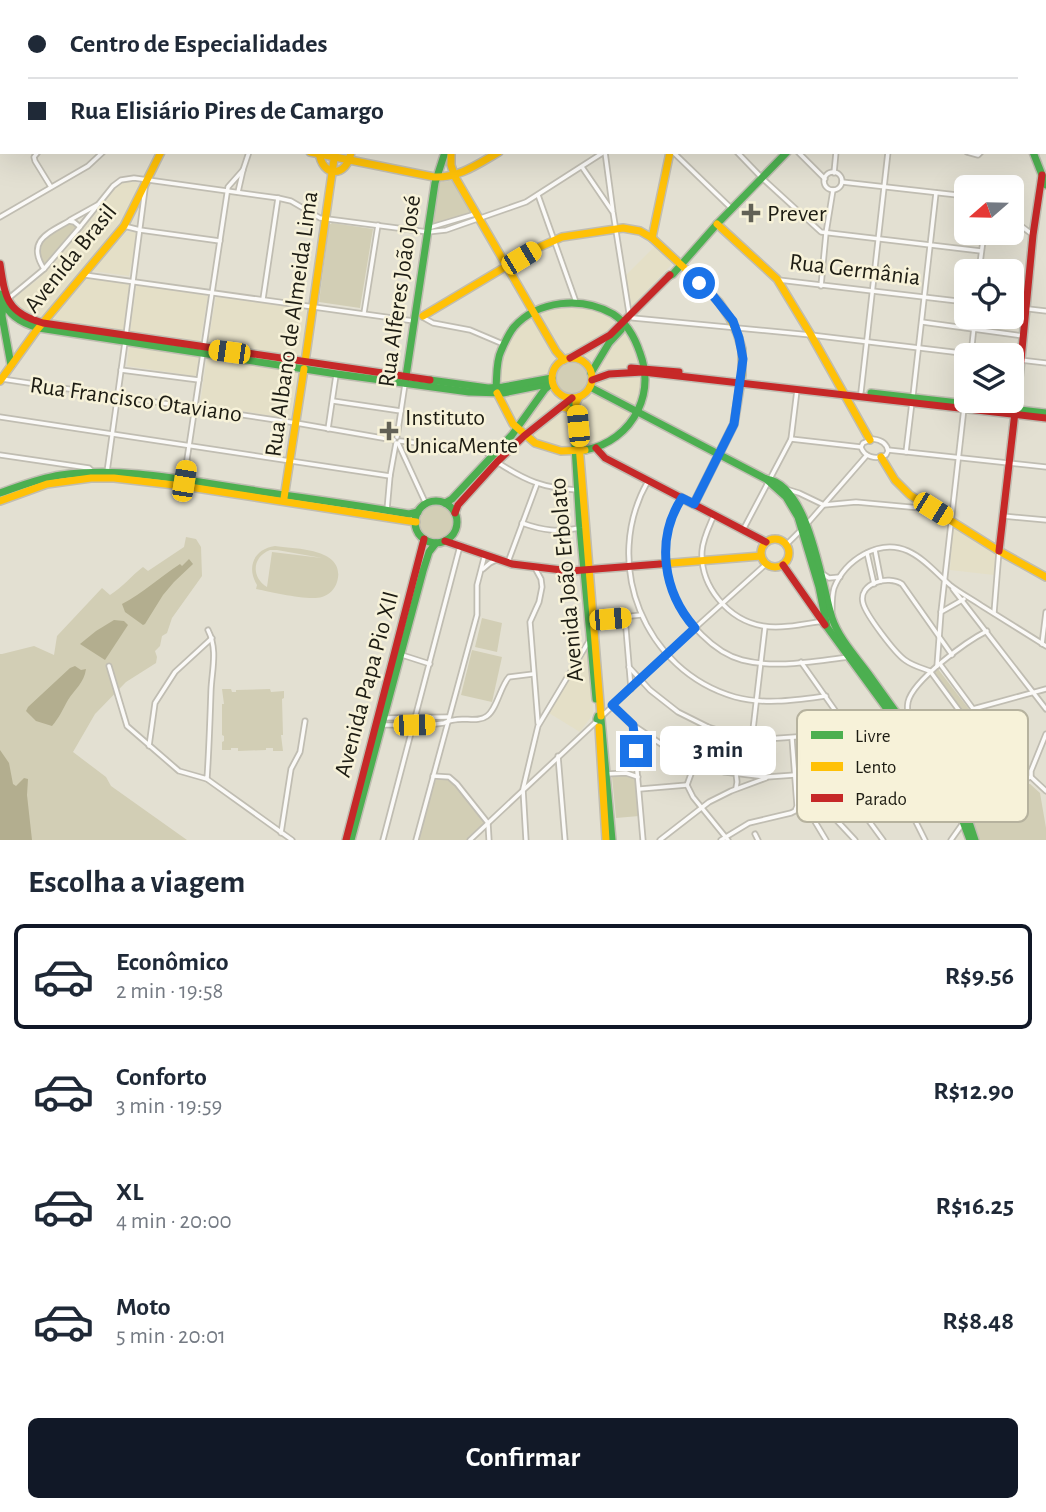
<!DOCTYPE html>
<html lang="pt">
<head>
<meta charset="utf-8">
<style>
  :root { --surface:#fff; --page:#f2f2f3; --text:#1f2937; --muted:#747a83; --line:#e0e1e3; --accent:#111827 }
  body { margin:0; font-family:"Alegreya Sans",sans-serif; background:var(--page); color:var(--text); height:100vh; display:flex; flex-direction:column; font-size:26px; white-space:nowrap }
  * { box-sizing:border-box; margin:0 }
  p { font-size:23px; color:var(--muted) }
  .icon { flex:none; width:38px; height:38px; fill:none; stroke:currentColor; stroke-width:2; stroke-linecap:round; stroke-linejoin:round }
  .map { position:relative; height:840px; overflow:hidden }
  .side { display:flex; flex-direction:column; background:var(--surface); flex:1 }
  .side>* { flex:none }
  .banner { position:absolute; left:0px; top:0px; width:1046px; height:154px; box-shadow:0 7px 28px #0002; display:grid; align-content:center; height:154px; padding:0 28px; background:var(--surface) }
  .needle { width:46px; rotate:250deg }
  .buttons { position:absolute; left:954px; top:175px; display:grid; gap:14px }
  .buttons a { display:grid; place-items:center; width:70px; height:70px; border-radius:10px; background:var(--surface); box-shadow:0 7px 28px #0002; font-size:35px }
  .end { position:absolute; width:32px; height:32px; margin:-16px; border:9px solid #1a73e8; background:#fff; box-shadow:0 0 0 4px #fff }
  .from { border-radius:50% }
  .bubble { position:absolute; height:49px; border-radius:10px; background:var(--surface); box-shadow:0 7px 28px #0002; font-size:23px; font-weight:700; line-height:49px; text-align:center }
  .car { position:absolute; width:21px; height:42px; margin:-21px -10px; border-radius:9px; box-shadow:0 0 5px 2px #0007; background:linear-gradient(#f5c518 24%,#345 0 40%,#f5c518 0 76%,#345 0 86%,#f5c518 0) }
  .banner b { display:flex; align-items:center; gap:24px; height:66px; font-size:26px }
  .banner b+b { border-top:2px solid var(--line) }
  .banner i { width:18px; height:18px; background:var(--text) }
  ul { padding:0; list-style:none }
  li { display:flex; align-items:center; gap:21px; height:105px; margin:0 14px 10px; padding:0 14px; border:4px solid transparent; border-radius:10px }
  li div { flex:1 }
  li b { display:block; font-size:26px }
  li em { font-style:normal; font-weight:700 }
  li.current { border-color:var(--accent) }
  li>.icon { width:63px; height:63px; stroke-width:1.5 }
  h2 { padding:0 28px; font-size:32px; line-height:84px }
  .action { display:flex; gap:14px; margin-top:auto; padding:14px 28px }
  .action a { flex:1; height:80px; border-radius:10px; background:var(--accent); color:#fff; font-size:28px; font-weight:700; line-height:80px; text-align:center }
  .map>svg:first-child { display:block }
  .built { fill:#e4dfc7 }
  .green { fill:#d2ceb5; fill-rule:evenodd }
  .water { fill:#b3ae8f }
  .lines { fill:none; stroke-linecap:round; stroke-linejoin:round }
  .street-casing { stroke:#c0bdb2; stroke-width:7 }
  .fast-casing { stroke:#c0bdb2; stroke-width:10 }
  .slow-casing { stroke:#c0bdb2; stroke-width:10 }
  .jam-casing { stroke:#c0bdb2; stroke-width:10 }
  .street { stroke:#fbfaf8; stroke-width:3.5 }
  .fast { stroke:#4caf50; stroke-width:7 }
  .slow { stroke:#ffc107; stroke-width:7 }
  .jam { stroke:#c62828; stroke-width:7 }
  .route { stroke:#1a73e8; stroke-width:9 }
  .poi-dot { fill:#626156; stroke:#f7f2d9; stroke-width:2.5 }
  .labels { text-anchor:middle; stroke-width:5; stroke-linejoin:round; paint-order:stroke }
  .poi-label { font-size:24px; fill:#1d1c13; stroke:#f7f2d9; text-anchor:start }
  .street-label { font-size:24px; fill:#1d1c13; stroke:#f7f2d9 }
  .key { fill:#f7f2d9; stroke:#b6b29e; stroke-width:2 }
  .key-label { font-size:19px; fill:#1d1c13 }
</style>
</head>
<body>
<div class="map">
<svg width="1046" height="840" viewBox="0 0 1046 840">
  <rect width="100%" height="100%" fill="#e3e0d2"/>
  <g class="built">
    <path d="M132 181 136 182 141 186 124 220 118 228 41 320 22 314 12 302 13 299 37 280 50 266 116 187 123 182Z"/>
    <path d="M127 232H135L137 235 129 276 93 271V269Z"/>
    <path d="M656 245 673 263 630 308 626 275Z"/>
    <path d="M86 278 129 284 130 285 123 332 55 320 56 314Z"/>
    <path d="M139 284 208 296 200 342 130 332 136 287Z"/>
    <path d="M216 297 307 309 301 358 208 343Z"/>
    <circle cx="570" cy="377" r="71"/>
    <path d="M129 345 199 356 197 375 194 376 127 366Z"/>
    <path d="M207 356 299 371 301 374 293 418 291 419 200 404Z"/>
    <path d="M953 526 996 550 994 575 950 570Z"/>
    <path d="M586 649H589L591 654 593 714 580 732 549 713Z"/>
  </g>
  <g class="green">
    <path d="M455 180 474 213 431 226 435 183Z"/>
    <path d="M72 223 77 225V227L44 265H43C33 239 50 231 72 223Z"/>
    <path d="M332 223 373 229 360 308 319 302 329 225Z"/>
    <circle cx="572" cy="379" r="16"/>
    <circle cx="436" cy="522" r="18"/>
    <path d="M186 537 196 539 201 547 202 576 172 618 167 633 162 636 160 646 155 651 157 657 156 663 126 682 95 714 73 752 106 777 111 786 187 840H0V654H2L34 646 54 655 57 636 102 588 110 595C123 587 131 576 143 567L148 571 184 547Z"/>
    <path d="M275 546C295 549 347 548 337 582 335 589 329 595 322 597 309 601 271 592 256 589L257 585C246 567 254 549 275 546ZM270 550H277L322 558 272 552 267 587C251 577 252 557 270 550Z"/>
    <path d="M482 618 502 623 497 652 475 647Z"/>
    <path d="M472 650 502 657 492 702 461 695Z"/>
    <path d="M938 669 1022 778 1012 779 932 673Z"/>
    <path d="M222 689H231L232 692H236V690L270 689 271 692 284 691V698L282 699 283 735H281L283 751H273V748H266V750L238 751V748H231V750H222V742L224 741V736L222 735V704H224Z"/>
    <path d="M624 775 636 779 639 816 616 818 612 777Z"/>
    <path d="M438 777 449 778 486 823 467 840H418L433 785Z"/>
    <path d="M957 777C982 785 1005 784 1030 784L1040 793 1046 828V840H977C975 826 968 812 962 800 958 792 953 787 951 778Z"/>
  </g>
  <g class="water">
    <path d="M189 559 193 564 174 582 163 595 145 624 143 625 125 612 122 604C143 593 160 577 180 564L182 566Z"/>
    <path d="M114 620 124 621 128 625 105 660 80 644 96 631Z"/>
    <path d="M75 666 81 670 86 669C84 683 75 689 68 700 63 709 59 718 52 726L36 721 26 711 28 707 70 668Z"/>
    <path d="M0 750 9 763 13 784 16 786 24 778 28 779 27 795 32 840H0Z"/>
  </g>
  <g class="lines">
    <defs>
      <g id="street">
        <path d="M2 0 3 2"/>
        <path d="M313 0 322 2"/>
        <path d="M431 0 438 2"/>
        <path d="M620 0 621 2"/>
        <path d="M819 0V2"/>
        <path d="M845 0V2"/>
        <path d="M966 0V2"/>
        <path d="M1016 0 1022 2"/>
        <path d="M30 2 33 0"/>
        <path d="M140 2V0"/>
        <path d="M307 2 308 0"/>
        <path d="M452 2 457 0"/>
        <path d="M516 2 519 0"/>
        <path d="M596 2 599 0"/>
        <path d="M1035 2 1037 0"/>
        <path d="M0 20 2 18"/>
        <path d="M1045 52H1046"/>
        <path d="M0 62 2 61"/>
        <path d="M1045 109 1046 110"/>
        <path d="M38 152 34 157 35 161 51 187"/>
        <path d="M605 152 613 212 629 313"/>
        <path d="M673 152 732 209"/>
        <path d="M737 152 762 178 821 232 981 251"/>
        <path d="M798 152 825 179"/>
        <path d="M967 152 978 155 981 152"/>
        <path d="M582 167 612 211"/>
        <circle cx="833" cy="181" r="9"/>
        <path d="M834 173 836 152"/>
        <path d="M842 182 966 196"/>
        <path d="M238 192 243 170 249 152"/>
        <path d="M538 195 576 302"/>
        <path d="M0 217 88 166 103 152"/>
        <path d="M1012 219 1033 235"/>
        <path d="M70 220 97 205"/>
        <path d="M124 226 140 230 220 241"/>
        <path d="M428 228 475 214"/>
        <path d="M44 269C26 241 48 233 69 221L74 222 80 227"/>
        <path d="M979 271 984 233"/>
        <path d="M85 275 414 321"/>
        <path d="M779 280 966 302"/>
        <path d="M821 286 826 233 833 190"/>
        <path d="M9 298 44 269 80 227 113 186 121 180 134 178 278 198 291 201 320 218 428 232 446 230 526 202 604 152"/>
        <path d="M263 299 278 198"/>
        <path d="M1012 307 1046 311"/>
        <path d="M364 313 378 225"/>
        <path d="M424 318 433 323 470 330 503 344"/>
        <path d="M633 318 811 335 978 355"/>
        <path d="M922 322 1023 336"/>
        <path d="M126 335 145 189"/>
        <path d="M204 346 228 187 243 170"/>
        <path d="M971 355 975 317"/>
        <path d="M1012 359 1046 363"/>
        <path d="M121 370 199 380"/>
        <path d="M2 379 296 423 394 440"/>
        <path d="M861 392 888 152"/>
        <path d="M913 396 936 193"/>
        <path d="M333 401 401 411"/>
        <path d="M965 403 966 395"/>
        <path d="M0 417 390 476"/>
        <path d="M328 429 336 375"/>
        <path d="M397 437 405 384"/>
        <path d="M791 439 861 447"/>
        <path d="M873 439C881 440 887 443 888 451L886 455C876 460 864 457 861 447L863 443Z"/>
        <path d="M400 441 483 450 492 457"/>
        <path d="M398 443 426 504"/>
        <path d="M888 450 1046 467"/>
        <path d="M906 452 912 402"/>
        <path d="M0 455 89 468 93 472"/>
        <path d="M497 462C526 481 543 488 578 490"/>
        <path d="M107 472 125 342"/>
        <path d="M648 481C601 563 644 671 735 697 765 705 796 700 826 696"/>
        <path d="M183 486 203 353"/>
        <path d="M786 489 799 493 824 505 856 502 931 509"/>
        <path d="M682 498C652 543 665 599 702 635 713 646 727 656 742 660 777 669 814 661 849 657"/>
        <path d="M387 510 390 476 396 443"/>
        <path d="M714 515C709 527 703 538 702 551 700 586 728 620 763 626 782 629 804 624 823 621"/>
        <path d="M1003 516 1046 520"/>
        <path d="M522 523C544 531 558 532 580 528"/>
        <path d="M807 524 867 455"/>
        <path d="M743 530 791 439 797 390"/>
        <path d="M786 545 801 530"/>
        <path d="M875 550 881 581"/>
        <path d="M867 553 874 584"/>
        <path d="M508 562 537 484"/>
        <path d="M535 568 541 579 542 587 539 602 530 622 538 723"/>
        <path d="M483 569 490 563 496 560"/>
        <path d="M820 572 829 578 840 577"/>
        <path d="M953 589 1046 709"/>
        <path d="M832 610C832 603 832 595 834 588 845 560 879 538 908 551 924 558 937 574 950 585 960 593 972 599 982 606 1003 619 1025 633 1046 646"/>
        <path d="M941 612 964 599"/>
        <path d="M994 613 999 551"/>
        <path d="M625 617 631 689"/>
        <path d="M593 620 641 615"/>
        <path d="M1042 644 1046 612"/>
        <path d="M402 655 430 664"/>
        <path d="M952 655 902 584C888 575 858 583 863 603 866 615 895 653 905 660 913 666 922 668 930 671L1011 781"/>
        <path d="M801 662 851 733"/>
        <path d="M940 664 1025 779"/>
        <path d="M109 666 127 726 179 771 207 779C209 749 210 720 211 690 212 669 218 650 208 630"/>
        <path d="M937 666 941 612 964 408"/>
        <path d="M629 667 650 690 678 712 708 727 733 735 766 739 896 730"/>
        <path d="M613 705 633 725 673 752 724 772 767 777 879 769 884 767 887 763 900 737"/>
        <path d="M973 709 1046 689"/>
        <path d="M601 717 695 628 766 564"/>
        <path d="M384 718 448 717"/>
        <path d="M901 722 907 712"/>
        <path d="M382 725C402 725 423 726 444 723 447 722 450 720 454 720 464 717 478 723 487 716 497 709 500 687 509 677L533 674"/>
        <path d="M633 725 643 840"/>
        <path d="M910 730C909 721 906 711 908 702 913 680 967 641 987 631"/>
        <path d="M752 738 765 627"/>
        <path d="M149 746 155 703 175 672 212 638"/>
        <path d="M558 756 565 840"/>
        <path d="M930 757C959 773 998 791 1031 777L1046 791"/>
        <path d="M883 768 887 784 913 816 925 840"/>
        <path d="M833 773 842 797 869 821 883 840"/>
        <path d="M606 774 626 773 638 777"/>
        <path d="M433 776 449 777 457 784 488 823 489 840"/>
        <path d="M1031 777V771L1046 734"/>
        <path d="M207 779 292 840"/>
        <path d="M687 785 693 797 728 840"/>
        <path d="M687 785 708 727"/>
        <path d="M736 788 737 782 736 773"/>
        <path d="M640 789 687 785"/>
        <path d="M836 819 850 807"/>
        <path d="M281 833 291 769 300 752 305 721"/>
        <path d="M755 834 758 840"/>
        <path d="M383 840 460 546"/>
        <path d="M416 840 477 615V585L485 554"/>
        <path d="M470 840 598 720"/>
        <path d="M526 840 523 789 538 726 589 641"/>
        <path d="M660 840 709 802 731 791 766 778"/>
        <path d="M721 840 749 823 791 813 795 811 797 806 792 738"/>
        <path d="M826 840 814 820 816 805 815 795 818 792 823 795 824 805 827 810 855 840"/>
        <path d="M951 840 963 823"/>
      </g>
      <g id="fast">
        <path d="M0 142 2 141"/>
        <path d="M1033 152 1046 185"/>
        <path d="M669 276 673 274 717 224 787 152"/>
        <path d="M0 294C6 314 20 323 39 328L337 374 469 392 503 393 552 383"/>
        <path d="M3 304 2 316 11 365"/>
        <path d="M591 373 609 343 621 330"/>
        <path d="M430 380 488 388 503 387 552 378"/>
        <path d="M405 383 435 183 445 152"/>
        <path d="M590 387 766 479C809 485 821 583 832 618 839 639 857 658 870 676 898 715 926 754 954 793L968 819 975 840"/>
        <path d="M496 388C497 376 496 361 501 351 504 344 509 333 514 327 538 300 582 296 613 314 627 323 635 338 640 353 647 372 647 391 638 410 628 431 608 446 585 450"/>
        <path d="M871 393 1046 413"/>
        <path d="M572 398 580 528 596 699"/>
        <path d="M766 479 786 497 798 517 819 587 827 627 947 791 959 811 970 840"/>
        <path d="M0 493C20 486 40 478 61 475 124 466 189 481 251 490 304 498 357 505 409 514L418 512"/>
        <circle cx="436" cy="522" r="21"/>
        <path d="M445 503 452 499 512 435 545 389 551 384"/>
        <path d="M598 716 601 717 600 720 597 719Z"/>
        <path d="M601 719 612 840"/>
        <path d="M351 840 423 571 429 552 436 543"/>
      </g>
      <g id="slow">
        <path d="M878 0V2"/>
        <path d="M1008 0V2"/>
        <path d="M177 2 179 0"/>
        <path d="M744 2 745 0"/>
        <path d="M927 2 929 0"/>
        <path d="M310 152 434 177C459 178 478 164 499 152"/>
        <path d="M319 152C322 178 347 178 351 152"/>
        <path d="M451 152V165L455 177 556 351 564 360"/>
        <path d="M717 224 777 279 811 335 870 440"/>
        <path d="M652 238 670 152"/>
        <path d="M423 316 535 249 562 237 623 228 640 231 652 238 692 275 719 302 729 317 737 333 742 349V375L734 424 694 504"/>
        <circle cx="572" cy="378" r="20"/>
        <path d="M305 362 335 152"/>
        <path d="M0 381 36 331 124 226 161 152"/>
        <path d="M497 393 513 424 535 443 561 451 585 450"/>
        <path d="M579 397 576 403V408L601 716"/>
        <path d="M562 407 567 408 572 412"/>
        <path d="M881 457 895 480 910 495 999 551 1046 577"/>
        <path d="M284 498 304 369"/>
        <path d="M0 501 47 484 91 478H114L183 486 416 522"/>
        <circle cx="775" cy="553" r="14"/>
        <path d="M660 564 761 556"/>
        <path d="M599 727 606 840"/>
      </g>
      <g id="jam">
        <path d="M374 0V2"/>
        <path d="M475 0V2"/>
        <path d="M230 2 231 0"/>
        <path d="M0 88 2 87"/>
        <path d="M1045 133 1046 122"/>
        <path d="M0 264C5 298 7 313 43 323L430 380"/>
        <path d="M570 358 610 335 670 275"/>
        <path d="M631 368 679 372"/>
        <path d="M592 380 609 374 643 372 1046 418"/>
        <path d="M596 448 605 458 766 542"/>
        <path d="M455 513 458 505 497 462 524 436 572 398"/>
        <path d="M445 541 512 564 570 571 660 564"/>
        <path d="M999 551 1021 360 1033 235 1042 175"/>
        <path d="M783 565 825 625"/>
        <path d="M346 840 424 539"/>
      </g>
    </defs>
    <use href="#street" class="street-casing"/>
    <use href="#fast" class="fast-casing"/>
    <use href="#slow" class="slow-casing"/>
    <use href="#jam" class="jam-casing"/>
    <use href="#street" class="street"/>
    <use href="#fast" class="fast"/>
    <use href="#slow" class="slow"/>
    <use href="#jam" class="jam"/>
  </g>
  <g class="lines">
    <path class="route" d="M636 751 633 725 612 705 695 628C663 592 655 539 682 498L694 504 734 424 743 359 739 338 733 321 714 297 699 283"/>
  </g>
  <g class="poi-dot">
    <path d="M747.5 202.5h7v7h7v7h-7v7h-7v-7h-7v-7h7z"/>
    <path d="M385.5 420.5h7v7h7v7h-7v7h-7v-7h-7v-7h7z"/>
  </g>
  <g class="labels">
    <g class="poi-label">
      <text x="767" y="221">Prever</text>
      <text x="405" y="425">Instituto<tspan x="405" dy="28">UnicaMente</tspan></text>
    </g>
    <g class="street-label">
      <text transform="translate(70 258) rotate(-51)" y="8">Avenida Brasil</text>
      <text transform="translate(855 269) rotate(7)" y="8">Rua Germânia</text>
      <text transform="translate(399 291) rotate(-82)" y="8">Rua Alferes João José</text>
      <text transform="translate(291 324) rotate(-82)" y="8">Rua Albano de Almeida Lima</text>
      <text transform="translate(136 399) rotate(8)" y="8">Rua Francisco Otaviano</text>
      <text transform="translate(566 580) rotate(-95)" y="8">Avenida João Erbolato</text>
      <text transform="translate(366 684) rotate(-75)" y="8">Avenida Papa Pio XII</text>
    </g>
  </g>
  <rect x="797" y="710" width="231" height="112" rx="10" class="key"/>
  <rect x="811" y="731" width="32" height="8" fill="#4caf50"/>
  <rect x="811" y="762" width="32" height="9" fill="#ffc107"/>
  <rect x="811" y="794" width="32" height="8" fill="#c62828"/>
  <g class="key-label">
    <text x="855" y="742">Livre</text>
    <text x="855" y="773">Lento</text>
    <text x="855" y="805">Parado</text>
  </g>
</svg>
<div class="buttons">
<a><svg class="needle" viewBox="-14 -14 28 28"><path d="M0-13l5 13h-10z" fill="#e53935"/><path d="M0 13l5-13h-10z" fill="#747a83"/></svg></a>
<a><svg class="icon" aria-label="locate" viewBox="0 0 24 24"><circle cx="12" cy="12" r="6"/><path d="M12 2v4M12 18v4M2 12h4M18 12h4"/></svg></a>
<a><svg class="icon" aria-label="layers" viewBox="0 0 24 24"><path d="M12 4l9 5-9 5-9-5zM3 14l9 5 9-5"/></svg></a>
</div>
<i class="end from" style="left:699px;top:283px"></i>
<i class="end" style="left:636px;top:751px"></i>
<div class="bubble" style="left:660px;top:726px;width:116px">3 min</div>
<i class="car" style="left:521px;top:258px;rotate:59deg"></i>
<i class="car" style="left:229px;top:352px;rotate:278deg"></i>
<i class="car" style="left:578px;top:426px;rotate:355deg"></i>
<i class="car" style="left:184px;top:481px;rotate:9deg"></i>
<i class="car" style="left:933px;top:509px;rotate:122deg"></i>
<i class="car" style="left:610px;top:619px;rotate:85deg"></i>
<i class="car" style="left:414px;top:725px;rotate:89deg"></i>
<div class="banner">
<b><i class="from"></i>Centro de Especialidades</b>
<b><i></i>Rua Elisiário Pires de Camargo</b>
</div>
</div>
<section class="side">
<h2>Escolha a viagem</h2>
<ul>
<li class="current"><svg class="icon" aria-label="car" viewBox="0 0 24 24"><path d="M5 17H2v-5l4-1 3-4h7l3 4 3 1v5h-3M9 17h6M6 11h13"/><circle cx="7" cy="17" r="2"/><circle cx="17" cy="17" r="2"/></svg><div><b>Econômico</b><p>2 min · 19:58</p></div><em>R$9.56</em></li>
<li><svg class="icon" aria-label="car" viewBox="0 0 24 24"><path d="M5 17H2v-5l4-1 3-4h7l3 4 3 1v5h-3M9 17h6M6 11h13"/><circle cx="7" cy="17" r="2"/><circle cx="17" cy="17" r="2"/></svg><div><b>Conforto</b><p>3 min · 19:59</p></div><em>R$12.90</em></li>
<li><svg class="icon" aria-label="car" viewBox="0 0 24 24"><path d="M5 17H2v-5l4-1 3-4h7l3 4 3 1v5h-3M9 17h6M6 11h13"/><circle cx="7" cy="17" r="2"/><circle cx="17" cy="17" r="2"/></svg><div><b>XL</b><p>4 min · 20:00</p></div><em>R$16.25</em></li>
<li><svg class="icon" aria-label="car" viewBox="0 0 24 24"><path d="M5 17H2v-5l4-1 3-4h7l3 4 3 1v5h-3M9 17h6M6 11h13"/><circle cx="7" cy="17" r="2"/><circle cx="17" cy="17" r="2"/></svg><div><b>Moto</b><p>5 min · 20:01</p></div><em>R$8.48</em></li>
</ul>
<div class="action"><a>Confirmar</a></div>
</section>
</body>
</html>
